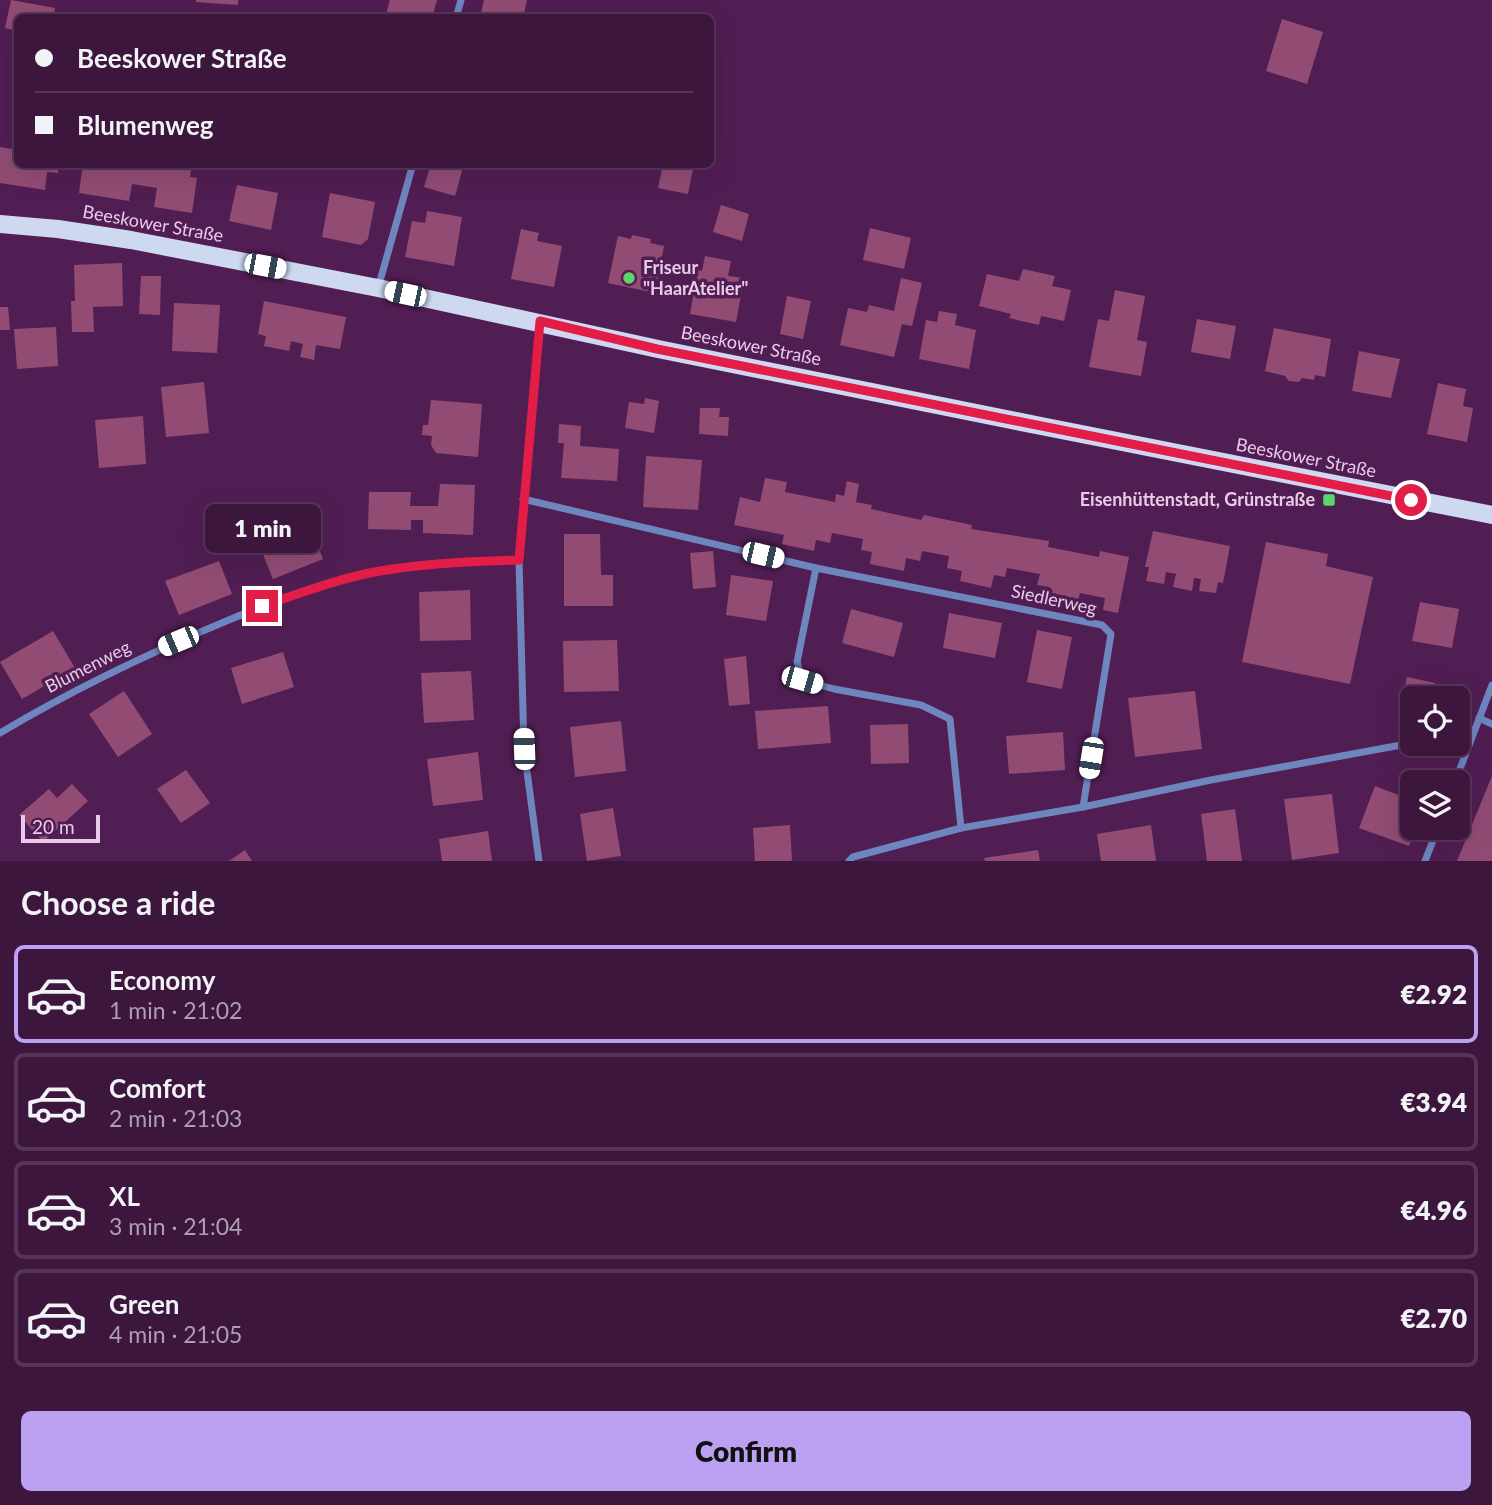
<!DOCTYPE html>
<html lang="en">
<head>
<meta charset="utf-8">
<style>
  :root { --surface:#3d163e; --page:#441f45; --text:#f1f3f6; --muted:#ad9fb0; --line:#563558; --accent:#bca0f2 }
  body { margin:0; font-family:Lato,sans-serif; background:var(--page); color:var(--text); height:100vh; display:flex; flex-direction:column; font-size:26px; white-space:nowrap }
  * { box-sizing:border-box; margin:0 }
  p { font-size:23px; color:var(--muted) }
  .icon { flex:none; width:38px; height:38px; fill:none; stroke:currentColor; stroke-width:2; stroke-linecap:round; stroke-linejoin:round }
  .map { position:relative; height:861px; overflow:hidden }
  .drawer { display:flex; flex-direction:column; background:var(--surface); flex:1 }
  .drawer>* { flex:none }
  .banner { position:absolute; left:14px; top:14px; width:700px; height:154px; border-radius:10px; box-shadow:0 7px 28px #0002,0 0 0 2px var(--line); display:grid; align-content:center; height:154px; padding:0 21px; background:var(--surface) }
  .buttons { position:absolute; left:1400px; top:686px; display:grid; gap:14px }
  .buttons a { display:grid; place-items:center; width:70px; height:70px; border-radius:10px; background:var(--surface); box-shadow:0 7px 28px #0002,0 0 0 2px var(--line); font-size:35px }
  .scale { position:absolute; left:21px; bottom:18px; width:79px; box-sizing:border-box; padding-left:7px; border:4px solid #e9cbe9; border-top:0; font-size:19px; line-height:24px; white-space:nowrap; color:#e9cbe9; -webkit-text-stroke:5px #511e53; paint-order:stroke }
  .end { position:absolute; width:32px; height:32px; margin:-16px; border:9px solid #e11d48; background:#fff; box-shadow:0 0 0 4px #fff }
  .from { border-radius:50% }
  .bubble { position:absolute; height:49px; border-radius:10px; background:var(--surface); box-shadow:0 7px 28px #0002,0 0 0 2px var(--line); font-size:23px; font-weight:800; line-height:49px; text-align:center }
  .car { position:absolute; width:21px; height:42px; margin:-21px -10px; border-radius:9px; box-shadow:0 0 5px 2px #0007; background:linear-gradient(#fff 24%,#345 0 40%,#fff 0 76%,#345 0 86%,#fff 0) }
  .banner b { display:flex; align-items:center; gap:24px; height:66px; font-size:26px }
  .banner b+b { border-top:2px solid var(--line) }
  .banner i { width:18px; height:18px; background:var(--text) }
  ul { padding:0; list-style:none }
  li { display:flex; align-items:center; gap:21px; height:98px; margin:0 14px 10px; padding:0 7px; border:4px solid var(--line); border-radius:10px }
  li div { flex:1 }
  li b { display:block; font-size:26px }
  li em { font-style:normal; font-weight:800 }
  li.on { border-color:var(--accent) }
  li>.icon { width:63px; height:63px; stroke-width:1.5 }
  h2 { padding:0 21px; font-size:32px; line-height:84px }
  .button { display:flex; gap:14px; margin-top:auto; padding:14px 21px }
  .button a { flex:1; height:80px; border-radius:10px; background:var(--accent); color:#111; font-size:28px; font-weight:800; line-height:80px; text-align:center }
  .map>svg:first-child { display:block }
  .building { fill:#924c74 }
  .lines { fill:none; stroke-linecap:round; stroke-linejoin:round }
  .street { stroke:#6e86c0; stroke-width:7 }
  .primary { stroke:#ced9f1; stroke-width:18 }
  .route { stroke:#e11d48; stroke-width:9 }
  .poi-dot { fill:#5dd56c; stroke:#511e53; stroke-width:2.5 }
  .labels { text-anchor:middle; stroke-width:7; stroke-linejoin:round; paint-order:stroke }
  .street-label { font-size:18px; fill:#e9cbe9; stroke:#511e53 }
  .poi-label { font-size:18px; font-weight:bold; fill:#e9cbe9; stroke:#511e53; text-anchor:start }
</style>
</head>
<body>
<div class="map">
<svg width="1492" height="861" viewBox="0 0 1492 861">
  <rect width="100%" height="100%" fill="#511e53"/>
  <g class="building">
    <path d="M11 0 55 8 53 18H18V31L5 28Z"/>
    <path d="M196 0H238V5L196 2Z"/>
    <path d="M390 0H437L432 18H388L385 17Z"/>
    <path d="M484 0H527L523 18H480Z"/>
    <path d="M1282 19 1323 32 1307 84 1266 71Z"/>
    <path d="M14 138 18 139V164H59L58 173 47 172 45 190 0 183V147L13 149Z"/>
    <path d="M83 164H192L190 177 197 178 192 213 154 207 157 188 132 184 129 201 79 193Z"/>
    <path d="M431 164H464L455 196 424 187Z"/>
    <path d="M663 164H694L688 194 658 188Z"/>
    <path d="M237 185 278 193 271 230 229 221Z"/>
    <path d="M330 193 375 202 368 239 361 245 322 237Z"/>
    <path d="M721 205 749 214 742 241 713 232Z"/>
    <path d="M427 211 462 217 454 266 405 257 412 221 425 223Z"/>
    <path d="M870 228 911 238 904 269 863 260Z"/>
    <path d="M521 229 539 233 537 241 562 246 554 287 511 279Z"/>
    <path d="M632 235 651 239 650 243 664 246 655 293 608 283 618 236 631 239Z"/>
    <path d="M705 256 731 261 728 276 744 278 736 322 690 314 698 270 702 271Z"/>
    <path d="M122 263 123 306 93 307 94 332H72L71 301H75L74 265Z"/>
    <path d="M1023 269 1055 276 1052 286 1071 290 1064 321 1041 316 1039 325 1009 318 1011 314 979 306 987 274 1019 281Z"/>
    <path d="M141 276H161L160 315 139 314Z"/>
    <path d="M901 278 922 283 912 326 902 324 894 357 840 345 848 308 867 312 869 305 894 311Z"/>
    <path d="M1115 290 1145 296 1137 340 1147 342 1141 376 1089 367 1098 319 1109 321Z"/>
    <path d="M787 296 811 301 803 339 780 334Z"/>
    <path d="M264 301 346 317 340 349 316 345 314 360 300 357 303 344 291 341 289 351 264 346 266 336 258 334Z"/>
    <path d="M174 303 220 305 217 353 172 351Z"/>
    <path d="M0 307H8L10 330H0Z"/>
    <path d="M939 311 957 314 955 325 976 330 969 369 919 359 926 320 937 322Z"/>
    <path d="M1197 319 1236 326 1230 359 1191 352Z"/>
    <path d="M56 327 58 366 17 369 14 329Z"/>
    <path d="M1274 328 1331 339 1325 377 1315 375 1314 380 1302 378 1299 382 1289 381 1285 376 1265 371Z"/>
    <path d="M1359 351 1400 359 1391 398 1352 391Z"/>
    <path d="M204 382 209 433 166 437 161 387Z"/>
    <path d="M1438 383 1466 389 1463 406 1473 408 1467 442 1427 434Z"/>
    <path d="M645 398 659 401 654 433 625 428 629 402 644 404Z"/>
    <path d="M431 400 482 404 478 457 436 453 431 445 432 436 422 435 423 425H428Z"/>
    <path d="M700 408H720L719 417H729L728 436 699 434Z"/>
    <path d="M143 416 146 464 99 468 95 420Z"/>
    <path d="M559 424 581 426 580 446 619 449 617 481 561 478 564 443H558Z"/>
    <path d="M646 456 702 460 698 510 643 507Z"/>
    <path d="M765 478 787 482 785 492 835 502 836 494 844 496 847 481 859 484 856 502 872 505 871 509 921 520 924 515 972 525 971 529 1049 541 1048 547 1099 557 1100 551 1129 557 1118 613 1103 610 1105 598 1080 593 1077 606 1047 600 1050 587 1037 585 1040 574 1007 568 1005 577 994 575 991 588 960 581 962 571 947 568 949 556 922 551 920 561 906 558 904 571 870 564 872 552 861 550 863 539 832 533 830 543 816 540 814 551 782 544 784 535 734 525 740 497 760 502Z"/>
    <path d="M440 484 475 485 473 535 423 533V520H411V530L368 529 369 492H411L410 506H438Z"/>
    <path d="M310 526 323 559 273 579 260 547Z"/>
    <path d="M1153 531 1230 546 1223 583 1218 582 1216 593 1199 591 1201 579 1194 578 1192 591 1173 587 1176 574 1166 572 1164 584 1146 581 1149 567H1145Z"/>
    <path d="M564 534H600L601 575H613V606H564Z"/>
    <path d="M1266 542 1328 554 1326 566 1373 577 1350 684 1242 662Z"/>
    <path d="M713 551 716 587 693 589 690 553Z"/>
    <path d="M219 561 232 594 179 615 165 581Z"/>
    <path d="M731 575 773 581 766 621 726 615Z"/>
    <path d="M470 590 471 640 420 641 419 592Z"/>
    <path d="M1420 602 1459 609 1452 648 1412 641Z"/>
    <path d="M851 609 903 623 894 657 842 643Z"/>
    <path d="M949 613 1002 623 995 658 943 648Z"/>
    <path d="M1037 630 1072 637 1062 689 1027 682Z"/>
    <path d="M53 631 75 668 22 699 0 662Z"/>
    <path d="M617 640 619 691 564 692 563 641Z"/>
    <path d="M283 652 294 687 242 704 231 668Z"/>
    <path d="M746 656 750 704 729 706 724 659Z"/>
    <path d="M471 671 474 720 424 723 421 673Z"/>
    <path d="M1407 677 1435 683 1432 698H1412V708L1401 705Z"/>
    <path d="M124 691 152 734 118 757 89 714Z"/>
    <path d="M1195 691 1202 749 1135 757 1128 698Z"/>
    <path d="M828 706 831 743 758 749 755 711Z"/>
    <path d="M621 721 626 771 575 777 570 727Z"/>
    <path d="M908 724 909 763 871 764 870 725Z"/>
    <path d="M1063 732 1065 770 1009 774 1006 736Z"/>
    <path d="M478 752 483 800 433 806 427 759Z"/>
    <path d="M186 770 210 803 181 823 157 789Z"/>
    <path d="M1492 776V861H1457Z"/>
    <path d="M72 784 88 801 43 842 19 815 49 789 57 798Z"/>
    <path d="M1375 786 1412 800V828H1416L1409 846 1359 828Z"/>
    <path d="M1332 794 1339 853 1292 860 1284 799Z"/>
    <path d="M613 808 621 856 587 861 580 814Z"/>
    <path d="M1235 809 1242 861H1207L1201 814Z"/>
    <path d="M790 825 792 861H755L753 828Z"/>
    <path d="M1151 825 1156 861H1101L1097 834Z"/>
    <path d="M488 831 492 861H442L439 839Z"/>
    <path d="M245 850 252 861H229Z"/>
    <path d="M1038 850 1040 861H985L984 858Z"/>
  </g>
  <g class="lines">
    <g class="street">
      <path d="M456 18 461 0"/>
      <path d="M378 288 413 164"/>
      <path d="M523 499 816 568 1102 625 1111 634 1083 807"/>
      <path d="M816 568 797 662 802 680 834 689 921 705 950 719 961 828"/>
      <path d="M1479 718 1492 724"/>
      <path d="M0 733C72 690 147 654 224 622 274 601 327 580 381 571 427 564 473 561 519 560"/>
      <path d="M1445 744 1467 749"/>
      <path d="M1455 782 1492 685"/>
      <path d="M539 861 524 749 519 560 540 326"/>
      <path d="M849 861 853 857 961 828 1083 807 1211 780 1412 743"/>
      <path d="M1425 861 1438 828"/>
    </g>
    <path class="primary" d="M0 224 58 229 131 240 378 288 658 349 1041 426 1492 515"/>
  </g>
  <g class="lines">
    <path class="route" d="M262 606C301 593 340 578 380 571 426 563 472 561 519 560L540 321 657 349 1411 500"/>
  </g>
  <g class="poi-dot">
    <circle cx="629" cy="278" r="7"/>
    <rect x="1322" y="493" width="14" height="14" rx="3.5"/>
  </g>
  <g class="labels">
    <g class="street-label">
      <text transform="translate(153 224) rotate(10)" y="6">Beeskower Straße</text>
      <text transform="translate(751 346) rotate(11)" y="6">Beeskower Straße</text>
      <text transform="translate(1306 458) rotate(11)" y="6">Beeskower Straße</text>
      <text transform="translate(1054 600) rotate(12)" y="6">Siedlerweg</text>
      <text transform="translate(88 667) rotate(-27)" y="6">Blumenweg</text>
    </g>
    <g class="poi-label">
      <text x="643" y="274">Friseur<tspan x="643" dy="21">"HaarAtelier"</tspan></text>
      <text x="1315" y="506" text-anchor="end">Eisenhüttenstadt, Grünstraße</text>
    </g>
  </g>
</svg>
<div class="buttons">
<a><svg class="icon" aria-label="locate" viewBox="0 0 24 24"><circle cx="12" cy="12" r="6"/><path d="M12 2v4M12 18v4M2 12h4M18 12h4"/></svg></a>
<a><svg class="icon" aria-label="layers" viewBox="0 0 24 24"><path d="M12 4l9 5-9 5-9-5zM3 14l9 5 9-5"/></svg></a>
</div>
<div class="scale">20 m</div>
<i class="end from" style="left:1411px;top:500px"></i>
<i class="end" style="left:262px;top:606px"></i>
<div class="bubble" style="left:205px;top:504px;width:116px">1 min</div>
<i class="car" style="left:265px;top:266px;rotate:101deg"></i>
<i class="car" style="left:405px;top:294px;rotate:282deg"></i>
<i class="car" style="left:763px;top:555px;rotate:103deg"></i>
<i class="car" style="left:178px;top:641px;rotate:247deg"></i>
<i class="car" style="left:802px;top:680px;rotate:106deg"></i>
<i class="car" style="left:524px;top:749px;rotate:358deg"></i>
<i class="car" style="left:1091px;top:758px;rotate:189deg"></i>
<div class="banner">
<b><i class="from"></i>Beeskower Straße</b>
<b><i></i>Blumenweg</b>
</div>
</div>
<section class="drawer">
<h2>Choose a ride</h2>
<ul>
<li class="on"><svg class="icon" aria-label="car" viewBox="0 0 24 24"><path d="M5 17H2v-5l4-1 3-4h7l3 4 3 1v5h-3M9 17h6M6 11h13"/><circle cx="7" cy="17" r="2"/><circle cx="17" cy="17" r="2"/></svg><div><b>Economy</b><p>1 min · 21:02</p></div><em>€2.92</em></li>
<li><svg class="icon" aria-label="car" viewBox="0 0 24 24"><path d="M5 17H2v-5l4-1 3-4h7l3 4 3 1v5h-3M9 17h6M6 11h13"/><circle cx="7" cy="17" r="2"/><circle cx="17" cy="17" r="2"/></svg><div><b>Comfort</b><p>2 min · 21:03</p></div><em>€3.94</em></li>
<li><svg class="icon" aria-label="car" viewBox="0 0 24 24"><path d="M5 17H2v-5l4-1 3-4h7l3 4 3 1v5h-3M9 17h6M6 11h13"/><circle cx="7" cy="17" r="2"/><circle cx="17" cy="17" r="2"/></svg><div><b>XL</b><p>3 min · 21:04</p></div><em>€4.96</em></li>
<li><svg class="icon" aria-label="car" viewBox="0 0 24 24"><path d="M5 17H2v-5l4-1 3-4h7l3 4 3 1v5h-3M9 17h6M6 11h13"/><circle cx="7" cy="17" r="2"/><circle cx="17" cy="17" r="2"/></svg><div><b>Green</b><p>4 min · 21:05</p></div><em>€2.70</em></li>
</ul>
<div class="button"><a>Confirm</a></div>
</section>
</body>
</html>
